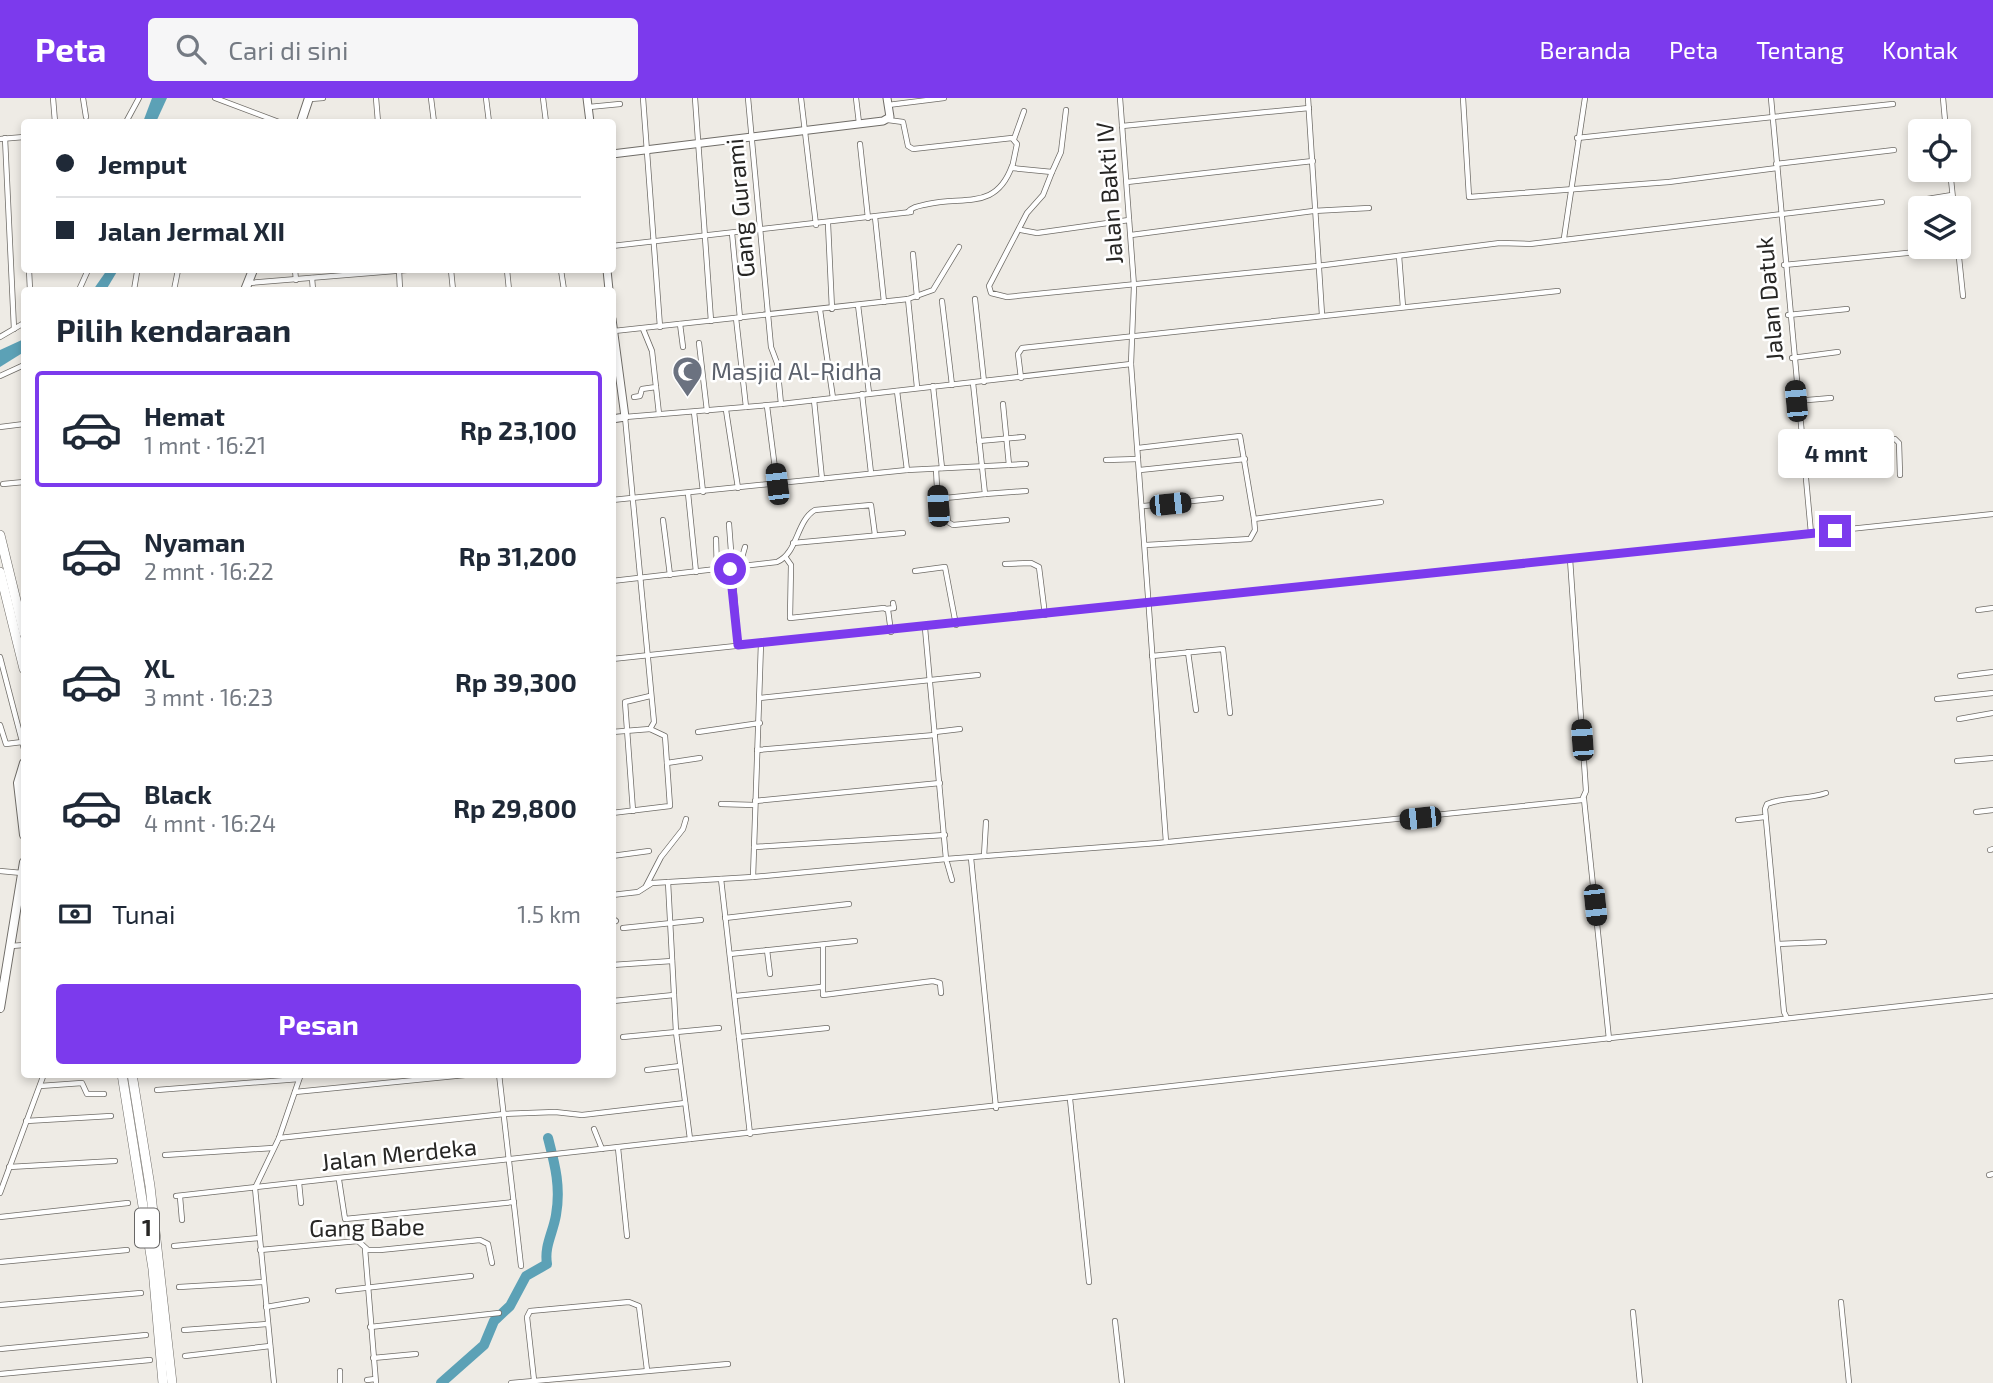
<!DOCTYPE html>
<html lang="id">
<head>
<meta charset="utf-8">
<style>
  :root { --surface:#fff; --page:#f6f6f7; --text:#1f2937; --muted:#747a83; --line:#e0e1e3; --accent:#7c3aed }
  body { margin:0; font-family:"Exo 2",sans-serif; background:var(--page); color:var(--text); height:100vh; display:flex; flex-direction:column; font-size:26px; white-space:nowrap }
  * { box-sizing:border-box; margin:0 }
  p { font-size:23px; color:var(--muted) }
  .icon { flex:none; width:38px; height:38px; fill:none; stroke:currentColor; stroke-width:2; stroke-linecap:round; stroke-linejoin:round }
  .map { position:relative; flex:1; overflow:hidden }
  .side { position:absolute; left:21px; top:189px; width:595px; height:791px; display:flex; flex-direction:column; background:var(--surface); border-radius:7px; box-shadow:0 4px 10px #0003 }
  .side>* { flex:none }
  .hud { position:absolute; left:21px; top:21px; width:595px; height:154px; border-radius:7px; box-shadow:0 4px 10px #0003; display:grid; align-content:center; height:154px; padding:0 35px; background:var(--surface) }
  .buttons { position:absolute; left:1908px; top:21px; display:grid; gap:14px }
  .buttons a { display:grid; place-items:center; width:63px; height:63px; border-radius:7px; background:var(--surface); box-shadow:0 4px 10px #0003; font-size:35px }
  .end { position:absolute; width:32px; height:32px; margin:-16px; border:9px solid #7c3aed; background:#fff; box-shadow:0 0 0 4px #fff }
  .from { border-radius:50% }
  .bubble { position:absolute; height:49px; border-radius:7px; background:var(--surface); box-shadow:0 4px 10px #0003; font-size:23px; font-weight:700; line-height:49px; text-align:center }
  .car { position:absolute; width:21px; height:42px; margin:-21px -10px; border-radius:9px; box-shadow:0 0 5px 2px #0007; background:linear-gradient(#222 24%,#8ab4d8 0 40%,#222 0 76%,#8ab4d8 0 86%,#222 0) }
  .hud b { display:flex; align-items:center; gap:24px; height:66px; font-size:26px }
  .hud b+b { border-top:2px solid var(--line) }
  .hud i { width:18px; height:18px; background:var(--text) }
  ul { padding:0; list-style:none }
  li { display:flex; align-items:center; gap:21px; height:116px; margin:0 14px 10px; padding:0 21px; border:4px solid transparent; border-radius:7px }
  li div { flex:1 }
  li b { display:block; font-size:26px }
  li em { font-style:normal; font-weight:700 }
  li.selected { border-color:var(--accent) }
  li>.icon { width:63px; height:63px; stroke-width:1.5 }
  h2 { padding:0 35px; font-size:32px; line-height:84px }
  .pay { display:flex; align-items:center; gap:18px; height:77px; padding:0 35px; font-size:26px }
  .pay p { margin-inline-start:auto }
  .primary-button { display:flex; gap:14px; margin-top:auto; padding:14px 35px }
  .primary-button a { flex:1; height:80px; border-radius:7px; background:var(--accent); color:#fff; font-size:28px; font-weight:700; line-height:80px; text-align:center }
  header { display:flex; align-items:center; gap:42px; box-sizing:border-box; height:98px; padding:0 35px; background:var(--accent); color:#fff }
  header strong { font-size:33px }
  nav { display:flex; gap:38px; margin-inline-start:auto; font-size:24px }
  .search { width:490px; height:63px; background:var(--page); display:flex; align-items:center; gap:18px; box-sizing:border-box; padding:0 24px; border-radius:7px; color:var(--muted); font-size:26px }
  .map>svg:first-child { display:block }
  .water { fill:#5ca1b6 }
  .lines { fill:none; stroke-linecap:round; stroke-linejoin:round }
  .river { stroke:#5ca1b6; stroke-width:10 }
  .street-casing { stroke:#6f6c67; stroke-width:6 }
  .secondary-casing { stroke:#6f6c67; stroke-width:9 }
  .primary-casing { stroke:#6f6c67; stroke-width:10 }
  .highway-casing { stroke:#6f6c67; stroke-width:10 }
  .street { stroke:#fff; stroke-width:4.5 }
  .secondary { stroke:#fff; stroke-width:7 }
  .primary { stroke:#fff; stroke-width:8 }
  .highway { stroke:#fff; stroke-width:9 }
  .route { stroke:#7c3aed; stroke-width:9 }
  .labels { text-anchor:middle; stroke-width:5; stroke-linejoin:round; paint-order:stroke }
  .shield { fill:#fff; stroke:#686766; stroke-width:2 }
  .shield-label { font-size:23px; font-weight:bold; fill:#272624 }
  .street-label { font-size:24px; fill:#272624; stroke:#fff }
  .worship-label { font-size:24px; fill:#5b616d; stroke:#fff; text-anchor:start }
</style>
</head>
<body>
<header>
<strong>Peta</strong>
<div class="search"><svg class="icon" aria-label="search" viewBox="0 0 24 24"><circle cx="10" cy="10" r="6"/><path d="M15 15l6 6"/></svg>Cari di sini</div>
<nav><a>Beranda</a><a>Peta</a><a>Tentang</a><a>Kontak</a></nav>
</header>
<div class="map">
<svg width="1993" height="1285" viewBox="0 0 1993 1285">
  <rect width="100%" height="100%" fill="#eeebe5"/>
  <g class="water">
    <path d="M152 0H167L156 24H143Z"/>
    <path d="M107 172H118L106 192H93Z"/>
    <path d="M24 241V254L0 269V252Z"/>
  </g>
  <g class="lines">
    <path class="river" d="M441 1285 484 1247 494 1223 510 1208 526 1178 547 1166C544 1148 553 1135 556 1117 561 1089 555 1067 548 1040"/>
    <defs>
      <g id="street">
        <path d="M53 0 55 24"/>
        <path d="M83 0 86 19"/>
        <path d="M215 0 279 24"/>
        <path d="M376 0 378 24"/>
        <path d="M431 0 434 24"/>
        <path d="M486 0 489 24"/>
        <path d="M543 0 546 24"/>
        <path d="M643 0 660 229"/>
        <path d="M695 0 711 223"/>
        <path d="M748 0 771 249 777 265 781 306"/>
        <path d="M801 0 816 127"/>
        <path d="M856 0 859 25"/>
        <path d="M1120 0 1134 188 1131 266 1166 744"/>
        <path d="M1308 0 1322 217"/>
        <path d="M1463 0 1469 99 1669 84 1777 70"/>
        <path d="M1771 0 1811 435"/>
        <path d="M1943 0 1946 33"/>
        <path d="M310 1 323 0"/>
        <path d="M888 7 944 0"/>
        <path d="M589 9 620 6"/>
        <path d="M888 22 903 24 908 48 913 51 1012 40 1017 46 1012 70 1052 74 1043 97 1027 115 989 188 991 195 1007 199 1317 168 1500 145 1530 146 1882 104"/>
        <path d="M126 24 139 0"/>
        <path d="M1122 28 1309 10"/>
        <path d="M5 40 14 231"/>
        <path d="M1577 40 1893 6"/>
        <path d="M0 41 24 39"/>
        <path d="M1014 41 1024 13"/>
        <path d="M860 46 868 120"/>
        <path d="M1776 66 1894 52"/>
        <path d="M1950 72 1954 110"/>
        <path d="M1052 74 1061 54 1066 12"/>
        <path d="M1127 84 1313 63"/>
        <path d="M1915 103 1952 97"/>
        <path d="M908 114C913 108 920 108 928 106 966 98 996 112 1012 68"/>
        <path d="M875 119 884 204"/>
        <path d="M828 126 832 211"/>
        <path d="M1021 132 1037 135 1129 122"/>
        <path d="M732 135 740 220"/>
        <path d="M1131 137 1313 113 1369 110"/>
        <path d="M1564 140 1585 0"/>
        <path d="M612 148 911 114"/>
        <path d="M1958 150 1963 198"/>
        <path d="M913 156 917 199"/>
        <path d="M1399 158 1403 209"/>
        <path d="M1784 167 1958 150"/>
        <path d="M29 172 30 192"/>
        <path d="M295 172 296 182"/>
        <path d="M399 172 400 192"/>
        <path d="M451 172 453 192"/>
        <path d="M507 172 509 192"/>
        <path d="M561 172 564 192"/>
        <path d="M312 180 313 192"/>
        <path d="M249 185 407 172"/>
        <path d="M79 192 88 172"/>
        <path d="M134 192 137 174"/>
        <path d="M174 192 178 172"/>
        <path d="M908 201 917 289"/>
        <path d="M975 201 984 284"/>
        <path d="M942 203 952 287"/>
        <path d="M858 207 869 295"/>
        <path d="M820 212 833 300"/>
        <path d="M1788 217 1847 211"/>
        <path d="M736 220 746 309"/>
        <path d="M680 226 683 249"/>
        <path d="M614 233 908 201 933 192 959 149"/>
        <path d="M0 239 24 225"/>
        <path d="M699 245 707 313"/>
        <path d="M1792 260 1838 254"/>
        <path d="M0 278 24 267"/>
        <path d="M1021 280 1018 256 1022 250 1558 193"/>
        <path d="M973 285 985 396 945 400 948 424 953 427 1007 422"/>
        <path d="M933 288 942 370"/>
        <path d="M656 289 659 316"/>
        <path d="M897 293 907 372"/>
        <path d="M862 296 871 375"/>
        <path d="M634 299 640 298 642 291 656 289 652 253 643 231"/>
        <path d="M814 302 822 381"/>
        <path d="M1796 303 1831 300"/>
        <path d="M1003 306 1009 367"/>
        <path d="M767 308 777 386"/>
        <path d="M726 312 738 390"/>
        <path d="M694 314 703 394"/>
        <path d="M0 329 24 326"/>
        <path d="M979 343 1023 339"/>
        <path d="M1138 350 1240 338 1254 421"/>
        <path d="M1801 350 1895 341 1899 345 1900 377"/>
        <path d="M1106 362 1138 361"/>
        <path d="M936 371 938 408"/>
        <path d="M1140 372 1245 361"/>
        <path d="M3 386 24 384"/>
        <path d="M688 395 696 474"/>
        <path d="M985 396 1026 393"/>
        <path d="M612 402 907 372 1026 366"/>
        <path d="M1144 408 1221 400"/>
        <path d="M663 422 670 477"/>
        <path d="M729 426 738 547"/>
        <path d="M716 441 717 472"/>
        <path d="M793 445 903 435"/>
        <path d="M1146 447 1250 441 1255 432 1254 421 1381 404"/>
        <path d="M786 460 791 467 790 520 884 510 888 512 891 534"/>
        <path d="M1005 466 1031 465 1039 469 1045 517"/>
        <path d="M739 470 745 449"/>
        <path d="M915 473 945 469 956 527"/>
        <path d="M612 483 777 464C798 455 796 423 815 412L871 407 875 437"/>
        <path d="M886 511 894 510 893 505"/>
        <path d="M1978 512 1993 510"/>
        <path d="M1188 554 1196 612"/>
        <path d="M1152 558 1223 551 1230 615"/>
        <path d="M0 559 24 651"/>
        <path d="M612 561 1993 416"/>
        <path d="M1960 578 1993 574"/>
        <path d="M760 600 978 577"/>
        <path d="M1937 601 1993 595"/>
        <path d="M1959 621 1993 615"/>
        <path d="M0 627 6 646 22 644"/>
        <path d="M612 634 650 631 654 624 625 319 781 306 1131 266"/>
        <path d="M698 634 760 625"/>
        <path d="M935 634 960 631"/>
        <path d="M757 652 935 637"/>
        <path d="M1957 663 1993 660"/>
        <path d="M667 665 700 660"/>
        <path d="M1584 701 1609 941"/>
        <path d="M755 703 940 685"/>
        <path d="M721 706 755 707"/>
        <path d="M633 713 625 604 650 598"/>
        <path d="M1976 714 1993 712"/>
        <path d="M612 715 670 708 665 638 650 631"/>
        <path d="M1738 722 1765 719"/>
        <path d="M754 749 945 737"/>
        <path d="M1990 752 1993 751"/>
        <path d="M612 758 649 753"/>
        <path d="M984 758 986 724"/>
        <path d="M971 760 996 1010"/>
        <path d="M0 773 22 775"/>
        <path d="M753 779 946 761 925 530"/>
        <path d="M721 781 750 1036"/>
        <path d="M952 782 946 761 1158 745 1582 702 1586 693 1570 461"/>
        <path d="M646 788 661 759 683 731 686 721"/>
        <path d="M612 797 638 794 652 785 753 779 761 545"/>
        <path d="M612 820 616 823"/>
        <path d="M725 820 849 806"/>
        <path d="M623 830 701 822"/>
        <path d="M1778 846 1824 844"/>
        <path d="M823 847V897L933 883 940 885 941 895"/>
        <path d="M11 848 24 847"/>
        <path d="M767 852 770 876"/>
        <path d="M730 856 855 843"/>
        <path d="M612 867 672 863"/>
        <path d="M735 898 821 889"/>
        <path d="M613 903 674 897"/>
        <path d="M1787 920 1784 914 1765 711 1767 706C1786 698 1807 702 1826 695"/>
        <path d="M623 939 719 930"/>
        <path d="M739 939 827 930"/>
        <path d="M647 972 680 968"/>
        <path d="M499 976 521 1168"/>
        <path d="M40 988 82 985 87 996H104"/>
        <path d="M157 992 299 981"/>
        <path d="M295 994 475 976"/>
        <path d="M1070 1001 1089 1184"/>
        <path d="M26 1023 111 1018"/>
        <path d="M594 1031 602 1051"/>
        <path d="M279 1040 504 1016 555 1014 582 1017 685 1005"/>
        <path d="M690 1041 1993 898"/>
        <path d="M618 1050 627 1138"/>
        <path d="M165 1057 273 1050"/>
        <path d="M9 1069 115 1063"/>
        <path d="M1989 1077 1993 1076"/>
        <path d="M339 1082 345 1121 514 1104"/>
        <path d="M299 1085 301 1105"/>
        <path d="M0 1095 44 976"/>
        <path d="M176 1098 690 1041 676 934 668 784"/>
        <path d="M180 1099 182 1122"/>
        <path d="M0 1119 128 1105"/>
        <path d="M174 1148 259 1140"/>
        <path d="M365 1151 376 1285"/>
        <path d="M260 1152 358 1143 368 1152H380L480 1142 488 1146 492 1165"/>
        <path d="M0 1164 127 1152"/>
        <path d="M179 1189 263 1184"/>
        <path d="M338 1193 471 1178"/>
        <path d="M1841 1204 1849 1285"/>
        <path d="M0 1207 141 1195"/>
        <path d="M266 1209 307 1202"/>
        <path d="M1633 1214 1640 1285"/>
        <path d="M1115 1223 1122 1285"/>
        <path d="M370 1229 499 1215"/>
        <path d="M184 1232 267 1226"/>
        <path d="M0 1251 146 1237"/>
        <path d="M185 1258 270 1248"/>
        <path d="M373 1260 416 1256"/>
        <path d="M340 1273V1285"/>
        <path d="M0 1276 150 1262"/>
        <path d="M367 1282 375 1281"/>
        <path d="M534 1282 527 1219 530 1213 629 1204 639 1208 647 1272"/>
        <path d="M274 1285 255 1090 279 1040 301 976"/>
        <path d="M511 1285 728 1266"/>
      </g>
      <g id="secondary">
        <path d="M587 0 590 24"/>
        <path d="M612 56 883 23 890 19 887 0"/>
        <path d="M607 172 609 192"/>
        <path d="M612 221 625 319 612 321"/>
      </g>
      <g id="primary">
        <path d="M301 24 309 0"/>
        <path d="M245 192 253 172"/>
        <path d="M24 665 18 685 24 737"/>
        <path d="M0 910 24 764"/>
      </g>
      <g id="highway">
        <path d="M0 437 24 535"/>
        <path d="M0 474 24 571"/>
        <path d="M122 976 153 1171 163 1285"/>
        <path d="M132 976 150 1088 172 1285"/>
      </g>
    </defs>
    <use href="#street" class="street-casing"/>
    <use href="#secondary" class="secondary-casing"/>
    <use href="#primary" class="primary-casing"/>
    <use href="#highway" class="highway-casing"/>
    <use href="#street" class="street"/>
    <use href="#secondary" class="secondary"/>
    <use href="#primary" class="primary"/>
    <use href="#highway" class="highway"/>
  </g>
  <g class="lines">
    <path class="route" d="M730 471 738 547 1835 433"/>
  </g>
  <defs>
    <symbol id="mosque-pin" viewBox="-11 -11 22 30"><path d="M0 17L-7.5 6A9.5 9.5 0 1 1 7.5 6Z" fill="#6b7280" stroke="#fff"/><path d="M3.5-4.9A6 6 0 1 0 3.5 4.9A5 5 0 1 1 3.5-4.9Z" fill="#fff"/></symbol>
  </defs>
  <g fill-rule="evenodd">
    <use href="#mosque-pin" x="670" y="256" width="35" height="47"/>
  </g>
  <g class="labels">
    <rect class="shield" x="135" y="1110.5" width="24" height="39" rx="5"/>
    <g class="shield-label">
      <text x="147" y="1138">1</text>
    </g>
    <g class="street-label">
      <text transform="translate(1110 95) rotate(-94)" y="8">Jalan Bakti IV</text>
      <text transform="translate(741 110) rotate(-95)" y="8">Gang Gurami</text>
      <text transform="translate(1770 201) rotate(-95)" y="8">Jalan Datuk</text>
      <text transform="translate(399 1057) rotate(-6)" y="8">Jalan Merdeka</text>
      <text transform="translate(367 1130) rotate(-1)" y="8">Gang Babe</text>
    </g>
    <g class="worship-label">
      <text x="711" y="282">Masjid Al-Ridha</text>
    </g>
  </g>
</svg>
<div class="buttons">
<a><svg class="icon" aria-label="locate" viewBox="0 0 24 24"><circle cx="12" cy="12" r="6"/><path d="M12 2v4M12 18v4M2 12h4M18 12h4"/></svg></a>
<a><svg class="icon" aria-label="layers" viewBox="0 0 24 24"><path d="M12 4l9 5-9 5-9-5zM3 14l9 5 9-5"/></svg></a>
</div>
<i class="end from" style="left:730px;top:471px"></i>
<i class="end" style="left:1835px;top:433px"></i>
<div class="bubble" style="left:1778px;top:331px;width:116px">4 mnt</div>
<i class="car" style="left:1796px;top:303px;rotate:355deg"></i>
<i class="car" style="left:777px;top:386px;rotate:353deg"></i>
<i class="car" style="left:1170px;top:406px;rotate:84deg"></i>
<i class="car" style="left:938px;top:408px;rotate:357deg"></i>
<i class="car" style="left:1582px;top:642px;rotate:356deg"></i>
<i class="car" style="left:1420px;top:720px;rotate:264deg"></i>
<i class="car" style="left:1595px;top:807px;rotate:174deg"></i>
<div class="hud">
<b><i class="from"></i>Jemput</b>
<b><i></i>Jalan Jermal XII</b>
</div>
<section class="side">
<h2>Pilih kendaraan</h2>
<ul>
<li class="selected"><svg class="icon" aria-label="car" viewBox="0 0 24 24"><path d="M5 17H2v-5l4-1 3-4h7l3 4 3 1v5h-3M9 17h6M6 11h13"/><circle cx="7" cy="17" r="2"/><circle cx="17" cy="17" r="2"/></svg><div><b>Hemat</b><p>1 mnt · 16:21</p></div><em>Rp 23,100</em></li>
<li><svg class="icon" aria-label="car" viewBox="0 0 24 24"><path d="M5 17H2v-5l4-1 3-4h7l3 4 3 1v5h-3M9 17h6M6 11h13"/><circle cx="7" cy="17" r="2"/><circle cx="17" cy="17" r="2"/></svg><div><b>Nyaman</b><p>2 mnt · 16:22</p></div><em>Rp 31,200</em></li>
<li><svg class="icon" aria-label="car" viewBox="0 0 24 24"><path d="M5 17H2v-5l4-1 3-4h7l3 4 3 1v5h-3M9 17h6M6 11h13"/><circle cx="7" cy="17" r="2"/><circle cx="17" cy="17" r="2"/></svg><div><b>XL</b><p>3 mnt · 16:23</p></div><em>Rp 39,300</em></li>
<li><svg class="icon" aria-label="car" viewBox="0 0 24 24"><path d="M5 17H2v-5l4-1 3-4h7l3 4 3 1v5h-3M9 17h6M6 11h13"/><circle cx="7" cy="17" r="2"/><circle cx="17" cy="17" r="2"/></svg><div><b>Black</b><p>4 mnt · 16:24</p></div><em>Rp 29,800</em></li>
</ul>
<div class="pay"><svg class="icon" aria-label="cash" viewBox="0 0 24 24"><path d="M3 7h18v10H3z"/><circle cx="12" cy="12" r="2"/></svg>Tunai<p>1.5 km</p></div>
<div class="primary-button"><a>Pesan</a></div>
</section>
</div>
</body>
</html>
